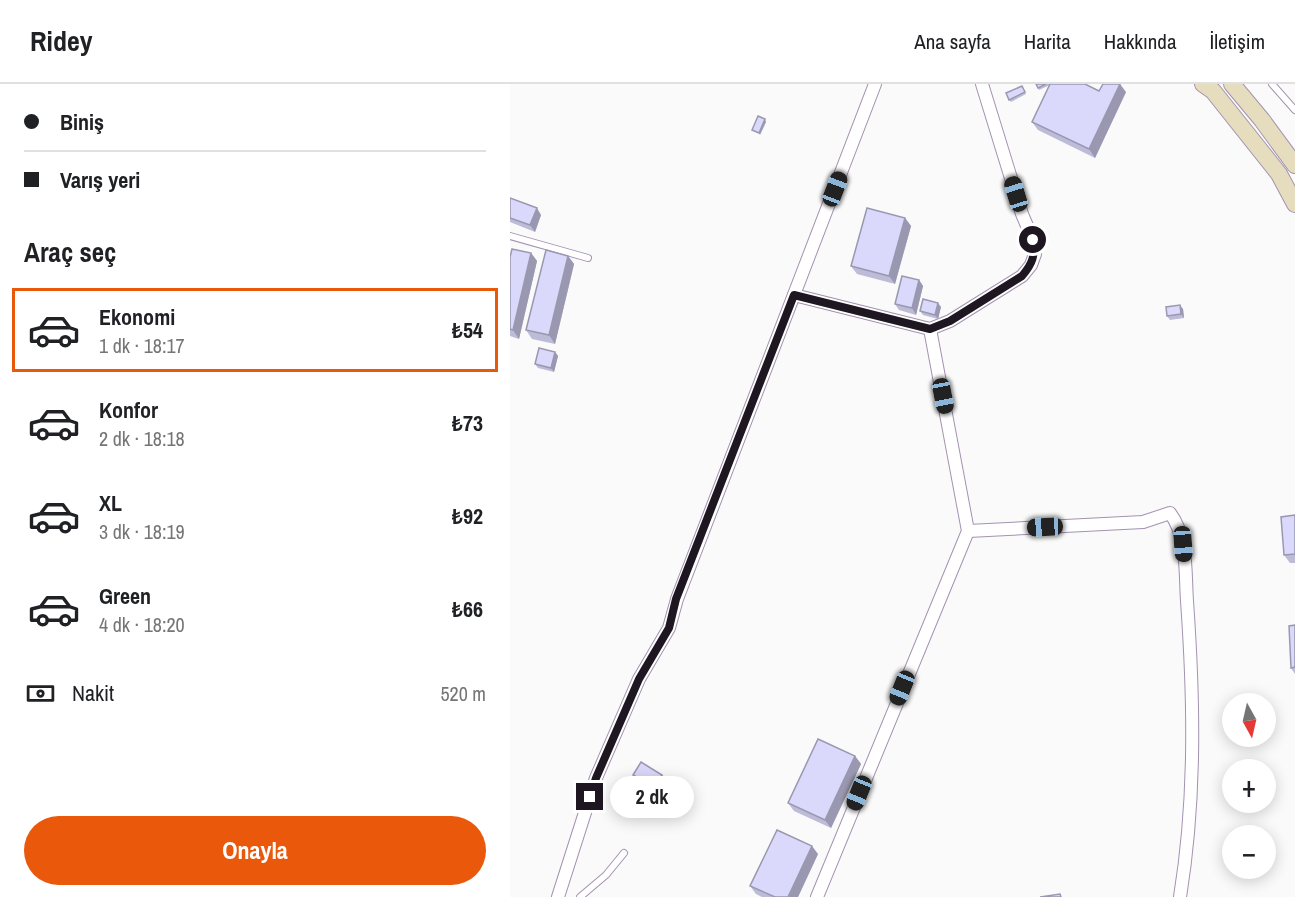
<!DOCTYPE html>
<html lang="tr">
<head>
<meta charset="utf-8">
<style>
  :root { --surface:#fff; --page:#f6f6f6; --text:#202124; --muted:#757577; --line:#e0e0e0; --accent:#ea580c }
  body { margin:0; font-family:"Archivo Narrow",sans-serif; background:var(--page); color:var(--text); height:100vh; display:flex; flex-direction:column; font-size:22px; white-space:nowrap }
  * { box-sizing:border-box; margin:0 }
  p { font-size:20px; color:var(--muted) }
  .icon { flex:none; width:33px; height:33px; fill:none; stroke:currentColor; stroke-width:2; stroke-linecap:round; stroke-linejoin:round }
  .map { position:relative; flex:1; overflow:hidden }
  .sheet { display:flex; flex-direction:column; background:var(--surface); width:510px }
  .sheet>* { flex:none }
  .top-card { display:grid; align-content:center; height:132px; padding:0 24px; background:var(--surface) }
  .needle { width:39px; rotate:172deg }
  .controls { position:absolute; left:712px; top:609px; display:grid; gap:12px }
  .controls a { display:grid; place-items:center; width:54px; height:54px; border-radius:50%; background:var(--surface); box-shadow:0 3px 15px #0003; font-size:30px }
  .end { position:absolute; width:27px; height:27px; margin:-14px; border:8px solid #1e1722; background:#fff; box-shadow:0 0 0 3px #fff }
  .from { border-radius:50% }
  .bubble { position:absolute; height:42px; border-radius:21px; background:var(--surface); box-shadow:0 3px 15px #0003; font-size:20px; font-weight:700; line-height:42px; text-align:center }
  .car { position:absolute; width:18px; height:36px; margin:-18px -9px; border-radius:8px; box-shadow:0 0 4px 2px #0007; background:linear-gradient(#222 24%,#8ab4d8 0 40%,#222 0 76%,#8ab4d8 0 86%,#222 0) }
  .top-card b { display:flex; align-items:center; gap:21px; height:57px; font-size:22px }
  .top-card b+b { border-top:2px solid var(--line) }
  .top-card i { width:15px; height:15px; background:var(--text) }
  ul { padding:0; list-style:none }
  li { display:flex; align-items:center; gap:18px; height:84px; margin:0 12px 9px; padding:0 12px; border:3px solid transparent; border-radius:0px }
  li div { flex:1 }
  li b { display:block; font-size:22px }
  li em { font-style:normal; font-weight:700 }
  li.current { border-color:var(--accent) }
  li>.icon { width:54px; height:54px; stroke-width:1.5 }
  h2 { padding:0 24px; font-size:27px; line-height:72px }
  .pay { display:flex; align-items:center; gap:15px; height:66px; padding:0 24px; font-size:22px }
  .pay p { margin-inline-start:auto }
  .primary-button { display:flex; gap:12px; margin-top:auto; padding:12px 24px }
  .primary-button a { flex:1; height:69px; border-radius:36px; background:var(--accent); color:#fff; font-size:24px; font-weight:700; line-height:69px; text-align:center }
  header { display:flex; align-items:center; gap:36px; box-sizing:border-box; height:84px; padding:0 30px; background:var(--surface); border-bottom:2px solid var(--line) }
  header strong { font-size:28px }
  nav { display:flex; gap:33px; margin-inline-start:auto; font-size:21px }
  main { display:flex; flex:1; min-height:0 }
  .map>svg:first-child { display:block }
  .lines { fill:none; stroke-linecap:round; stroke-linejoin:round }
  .service-casing { stroke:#a492b0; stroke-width:8 }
  .minor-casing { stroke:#a492b0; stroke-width:14 }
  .secondary-casing { stroke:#a492b0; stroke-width:18 }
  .service { stroke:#fff; stroke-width:6 }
  .minor { stroke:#fff; stroke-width:12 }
  .secondary { stroke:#e6ddbe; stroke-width:16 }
  .wall { fill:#bcbbd8 }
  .shaded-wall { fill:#9998b0 }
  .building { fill:#dbd9fb; stroke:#9998b0; stroke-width:1.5 }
  .route { stroke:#1e1722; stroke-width:8 }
</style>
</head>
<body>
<header>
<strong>Ridey</strong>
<nav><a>Ana sayfa</a><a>Harita</a><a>Hakkında</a><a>İletişim</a></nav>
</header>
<main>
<section class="sheet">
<div class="top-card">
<b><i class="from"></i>Biniş</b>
<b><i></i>Varış yeri</b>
</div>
<h2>Araç seç</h2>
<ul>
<li class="current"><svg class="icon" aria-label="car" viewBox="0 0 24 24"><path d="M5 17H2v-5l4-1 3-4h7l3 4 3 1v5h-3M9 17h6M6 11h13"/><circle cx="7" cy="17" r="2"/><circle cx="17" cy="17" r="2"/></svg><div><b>Ekonomi</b><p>1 dk · 18:17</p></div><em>₺54</em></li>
<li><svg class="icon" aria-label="car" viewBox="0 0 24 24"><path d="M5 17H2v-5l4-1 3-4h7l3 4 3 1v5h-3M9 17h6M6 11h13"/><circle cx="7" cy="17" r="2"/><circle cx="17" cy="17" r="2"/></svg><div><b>Konfor</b><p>2 dk · 18:18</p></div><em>₺73</em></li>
<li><svg class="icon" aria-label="car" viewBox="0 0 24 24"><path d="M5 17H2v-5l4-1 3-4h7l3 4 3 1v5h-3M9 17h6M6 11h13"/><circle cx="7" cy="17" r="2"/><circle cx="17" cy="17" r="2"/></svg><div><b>XL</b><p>3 dk · 18:19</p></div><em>₺92</em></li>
<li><svg class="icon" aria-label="car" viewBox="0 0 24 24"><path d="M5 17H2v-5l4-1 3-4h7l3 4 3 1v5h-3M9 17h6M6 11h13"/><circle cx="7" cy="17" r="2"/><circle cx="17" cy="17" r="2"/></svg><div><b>Green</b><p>4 dk · 18:20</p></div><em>₺66</em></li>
</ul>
<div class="pay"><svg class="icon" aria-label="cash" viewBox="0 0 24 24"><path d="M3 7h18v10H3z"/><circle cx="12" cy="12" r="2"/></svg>Nakit<p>520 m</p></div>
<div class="primary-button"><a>Onayla</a></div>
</section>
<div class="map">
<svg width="785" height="813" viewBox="0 0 785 813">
  <rect width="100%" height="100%" fill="#fafafa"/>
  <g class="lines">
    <defs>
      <g id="service">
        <path d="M762 0 785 26"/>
        <path d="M0 152 78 174"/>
        <path d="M70 813 96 791 114 769"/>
      </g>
      <g id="minor">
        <path d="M284 211 420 245 440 237 512 192 521 181 525 170 523 156 512 130 472 0"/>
        <path d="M458 447 633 438 660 429C678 453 675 488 677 517 684 616 686 715 670 813"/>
        <path d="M48 813 86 694 129 595 159 544 167 515 365 0"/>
        <path d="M307 813 458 447 420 245"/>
      </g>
      <g id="secondary">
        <path d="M693 0 703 7 769 90 785 120"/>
        <path d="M722 0 752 36 785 81"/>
      </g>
    </defs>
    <use href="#service" class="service-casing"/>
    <use href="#minor" class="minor-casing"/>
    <use href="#secondary" class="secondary-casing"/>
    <use href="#service" class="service"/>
    <use href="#minor" class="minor"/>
    <use href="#secondary" class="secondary"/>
  </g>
  <g class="wall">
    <path d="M526 0H575L589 7 616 8 585 74 528 46 522 38 540 1 529 6Z"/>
    <path d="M512 2 516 10 501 18 499 16Z"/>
    <path d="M0 114 31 131 25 148 0 138Z"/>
    <path d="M395 134 401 142 385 200 347 190 341 182Z"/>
    <path d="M21 169 27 177 9 255 0 252V173Z"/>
    <path d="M58 172 64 180 45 260 22 255 16 246Z"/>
    <path d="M409 196 413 202 406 231 389 226 385 220Z"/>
    <path d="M431 223 428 235 413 231 410 227Z"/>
    <path d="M673 225 674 234 660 236 657 232Z"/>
    <path d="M45 268 48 272 44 288 28 284 25 280Z"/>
    <path d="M785 431V479H780L774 471Z"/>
    <path d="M785 541V590L781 584Z"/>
    <path d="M345 672 351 680 321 744 284 727 278 719Z"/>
    <path d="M123 691H152L155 695 148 708 126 695Z"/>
    <path d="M308 770 288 813H252L246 810 240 802Z"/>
  </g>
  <g class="shaded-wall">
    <path d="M610 0 616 8 585 74 579 65Z"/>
    <path d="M255 35 256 38 250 51 249 49Z"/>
    <path d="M27 124 31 131 25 148 20 141Z"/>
    <path d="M395 134 401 142 385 200 379 192Z"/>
    <path d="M21 169 27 177 9 255 3 246Z"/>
    <path d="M58 172 64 180 45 260 39 251Z"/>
    <path d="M409 196 413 202 406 231 402 224Z"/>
    <path d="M428 219 431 223 428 235 425 231Z"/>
    <path d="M670 221 673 225 674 234 671 230Z"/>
    <path d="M45 268 48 272 44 288 41 284Z"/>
    <path d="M345 672 351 680 321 744 315 736Z"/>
    <path d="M152 691 155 695 148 708 145 703Z"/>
    <path d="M302 762 308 770 288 813H278Z"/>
  </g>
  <g class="building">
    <path d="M526 0H536L528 4Z"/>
    <path d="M540 0H575L589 7 593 0H610L579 65 522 38Z"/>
    <path d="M512 2 515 8 499 16 496 9Z"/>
    <path d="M248 32 255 35 249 49 242 46Z"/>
    <path d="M0 114 27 124 20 141 0 134Z"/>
    <path d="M357 124 395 134 379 192 341 182Z"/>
    <path d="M2 165 21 169 3 246 0 245V173Z"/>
    <path d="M36 166 58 172 39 251 16 246Z"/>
    <path d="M392 192 409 196 402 224 385 220Z"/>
    <path d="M413 215 428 219 425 231 410 227Z"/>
    <path d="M670 221 671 230 657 232 656 223Z"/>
    <path d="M29 264 45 268 41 284 25 280Z"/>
    <path d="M785 431V470L774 471 771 433Z"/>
    <path d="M785 541V583L781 584 779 542Z"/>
    <path d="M308 655 345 672 315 736 278 719Z"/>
    <path d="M131 678 152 691 145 703 123 691Z"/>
    <path d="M267 746 302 762 278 813H265L240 802Z"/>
    <path d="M550 810 551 813H530Z"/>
  </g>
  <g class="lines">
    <path class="route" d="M80 713 86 694 129 595 159 544 166 515 284 211 420 245 440 237 512 192C523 179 525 172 523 156"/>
  </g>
</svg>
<div class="controls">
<a><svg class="needle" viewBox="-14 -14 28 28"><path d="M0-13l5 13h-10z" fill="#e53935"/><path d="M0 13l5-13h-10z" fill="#757577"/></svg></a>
<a>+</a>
<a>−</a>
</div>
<i class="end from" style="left:523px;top:156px"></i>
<i class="end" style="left:80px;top:713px"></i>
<div class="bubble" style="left:100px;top:692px;width:84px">2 dk</div>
<i class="car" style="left:325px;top:105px;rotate:21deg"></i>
<i class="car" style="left:506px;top:110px;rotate:343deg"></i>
<i class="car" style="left:433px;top:312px;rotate:169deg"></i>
<i class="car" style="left:535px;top:443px;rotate:267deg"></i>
<i class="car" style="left:673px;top:460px;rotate:176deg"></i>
<i class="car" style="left:392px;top:604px;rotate:202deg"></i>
<i class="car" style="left:349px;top:709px;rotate:202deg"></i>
</div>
</main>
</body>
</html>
